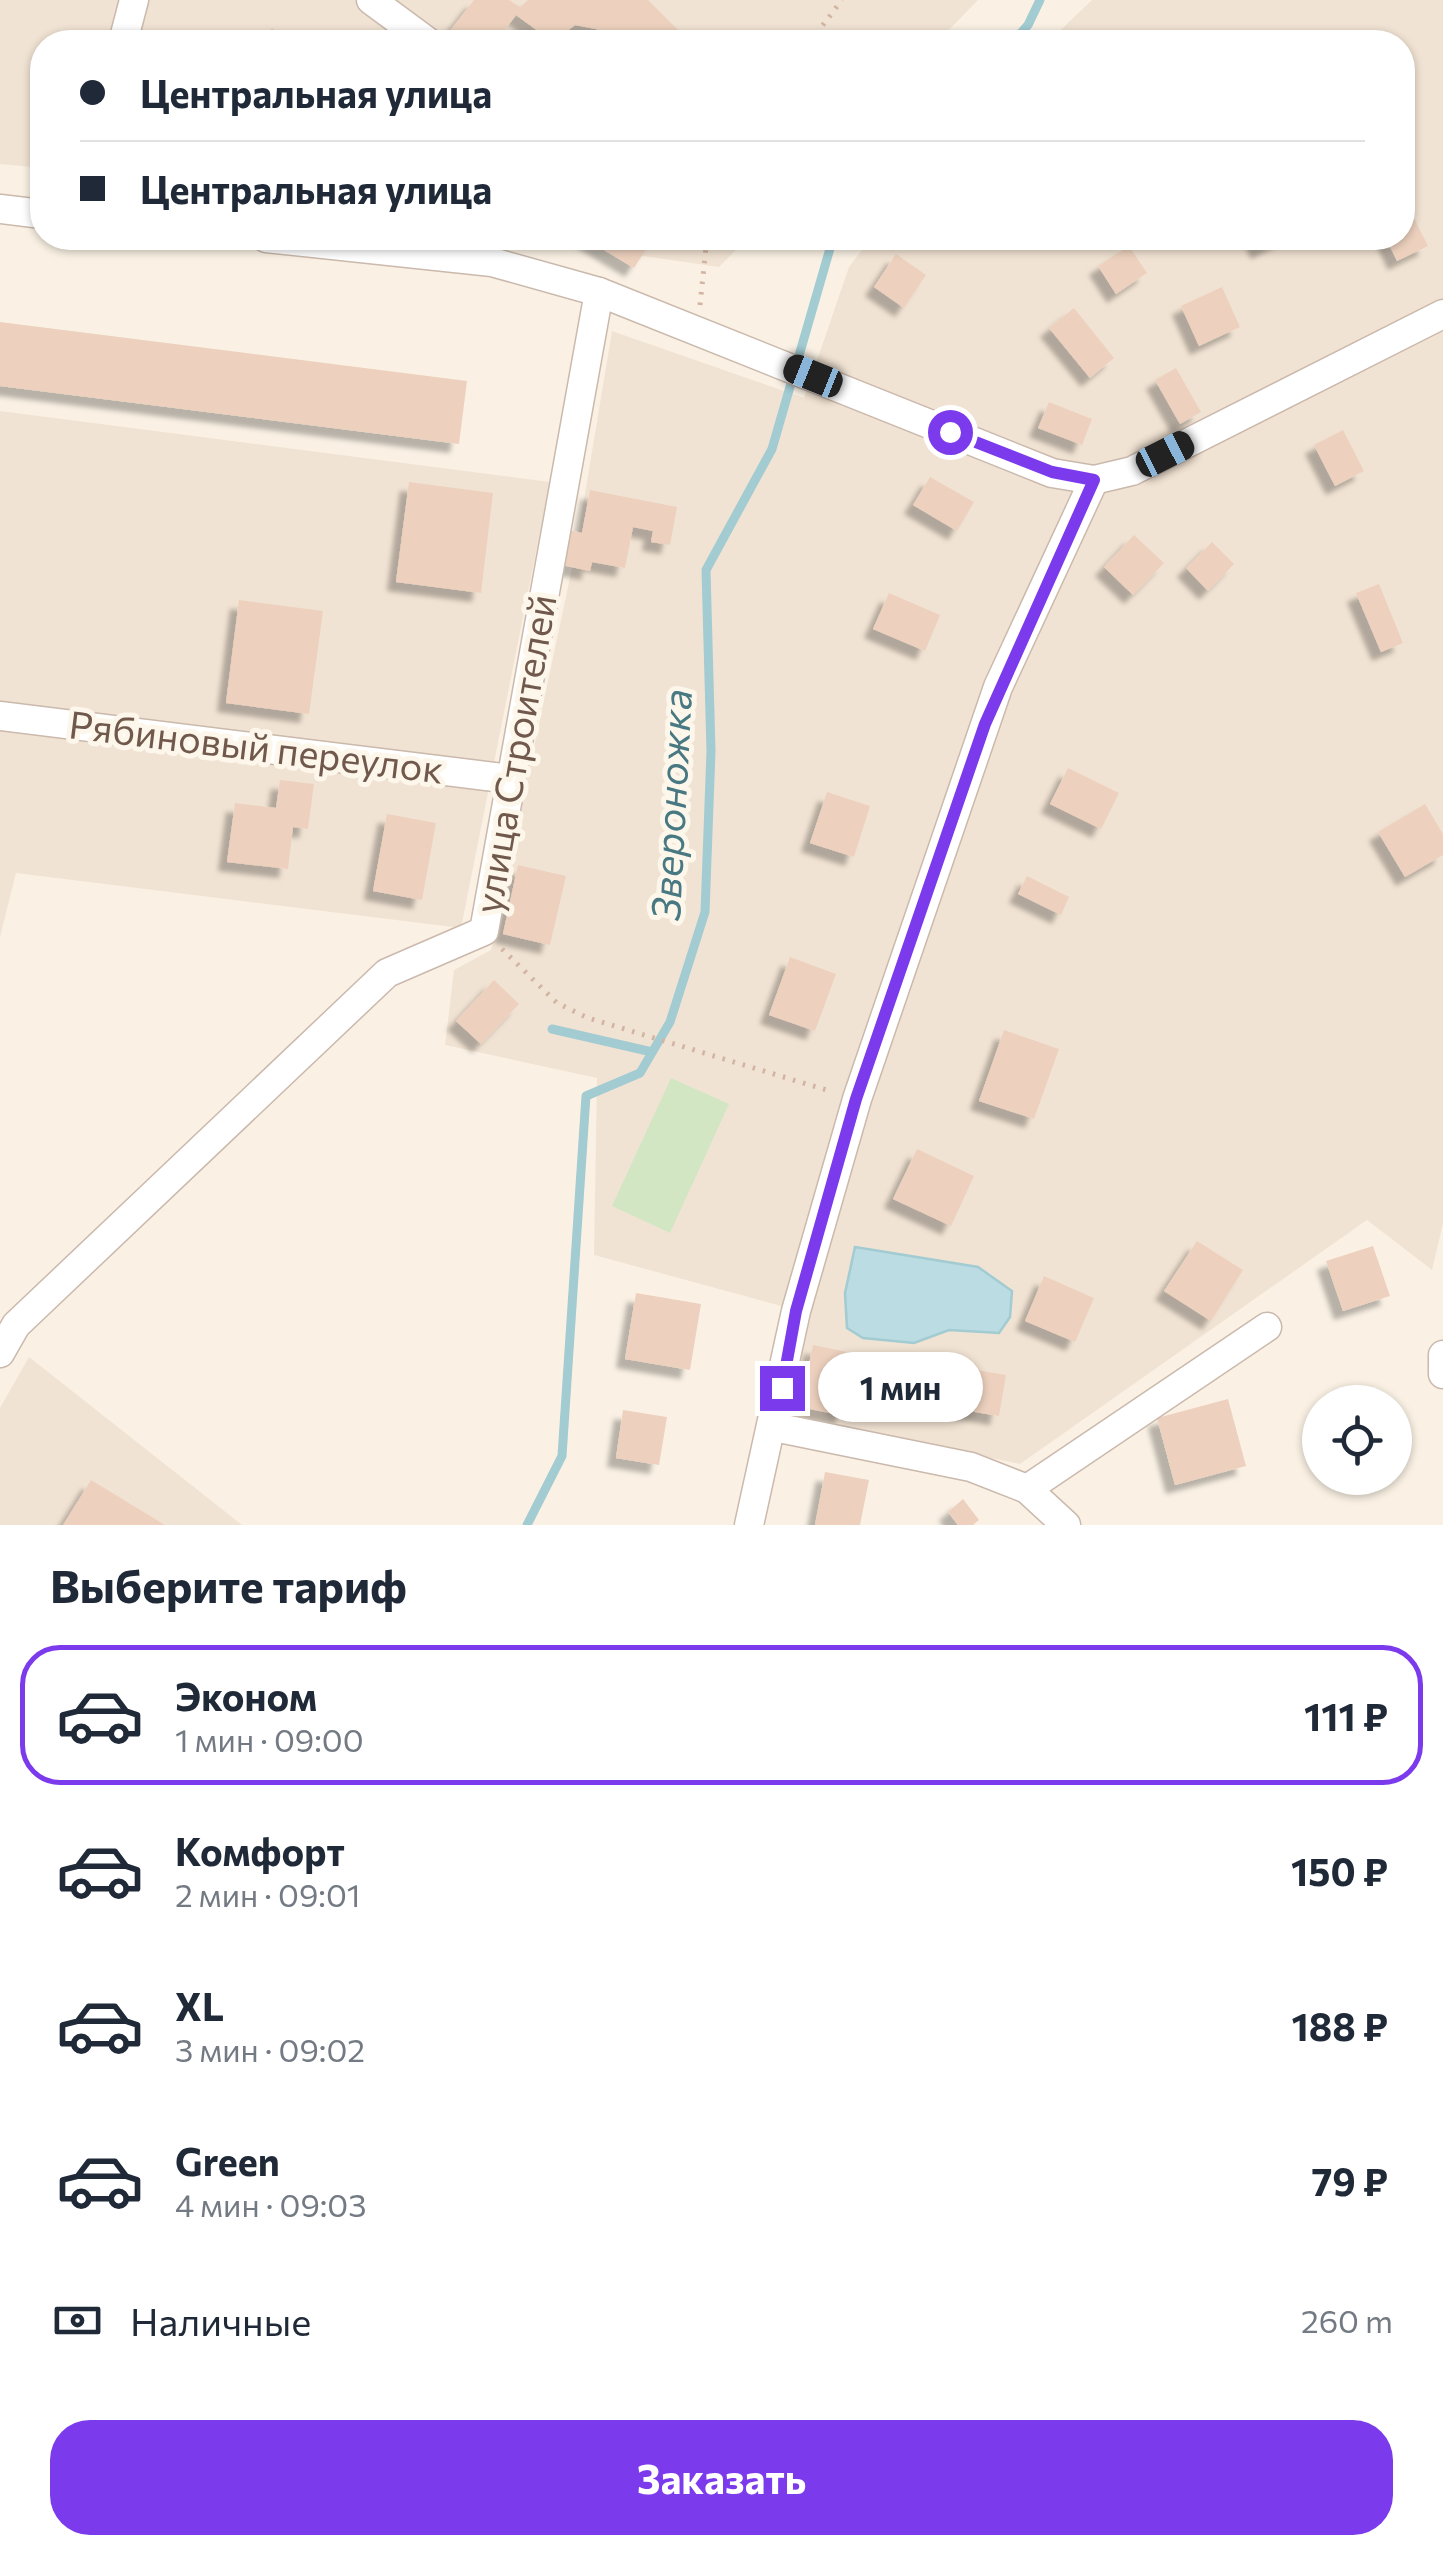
<!DOCTYPE html>
<html lang="ru">
<head>
<meta charset="utf-8">
<style>
  :root { --surface:#fff; --page:#f6f6f7; --text:#1f2937; --muted:#747a83; --line:#e0e1e3; --accent:#7c3aed }
  body { margin:0; font-family:Commissioner,sans-serif; background:var(--page); color:var(--text); height:100vh; display:flex; flex-direction:column; font-size:38px; white-space:nowrap }
  * { box-sizing:border-box; margin:0 }
  p { font-size:32px; color:var(--muted) }
  .icon { flex:none; width:55px; height:55px; fill:none; stroke:currentColor; stroke-width:2; stroke-linecap:round; stroke-linejoin:round }
  .map { position:relative; height:1525px; overflow:hidden }
  .drawer { display:flex; flex-direction:column; background:var(--surface); flex:1 }
  .drawer>* { flex:none }
  .guide { position:absolute; left:30px; top:30px; width:1385px; height:220px; border-radius:40px; box-shadow:0 2px 8px #0004; display:grid; align-content:center; height:220px; padding:0 50px; background:var(--surface) }
  .tools { position:absolute; left:1302px; top:1385px; display:grid; gap:20px }
  .tools a { display:grid; place-items:center; width:110px; height:110px; border-radius:50%; background:var(--surface); box-shadow:0 2px 8px #0004; font-size:50px }
  .end { position:absolute; width:45px; height:45px; margin:-22px; border:12px solid #7c3aed; background:#fff; box-shadow:0 0 0 5px #fff }
  .from { border-radius:50% }
  .bubble { position:absolute; height:70px; border-radius:35px; background:var(--surface); box-shadow:0 2px 8px #0004; font-size:32px; font-weight:700; line-height:70px; text-align:center }
  .car { position:absolute; width:30px; height:60px; margin:-30px -15px; border-radius:12px; box-shadow:0 0 8px 2px #0007; background:linear-gradient(#222 24%,#8ab4d8 0 40%,#222 0 76%,#8ab4d8 0 86%,#222 0) }
  .guide b { display:flex; align-items:center; gap:35px; height:95px; font-size:38px }
  .guide b+b { border-top:2px solid var(--line) }
  .guide i { width:25px; height:25px; background:var(--text) }
  ul { padding:0; list-style:none }
  li { display:flex; align-items:center; gap:30px; height:140px; margin:0 20px 15px; padding:0 30px; border:5px solid transparent; border-radius:40px }
  li div { flex:1 }
  li b { display:block; font-size:38px }
  li em { font-style:normal; font-weight:700 }
  li.on { border-color:var(--accent) }
  li>.icon { width:90px; height:90px; stroke-width:1.5 }
  h2 { padding:0 50px; font-size:45px; line-height:120px }
  .pay { display:flex; align-items:center; gap:25px; height:110px; padding:0 50px; font-size:38px }
  .pay p { margin-inline-start:auto }
  .action { display:flex; gap:20px; margin-top:auto; padding:20px 50px }
  .action a { flex:1; height:115px; border-radius:40px; background:var(--accent); color:#fff; font-size:40px; font-weight:700; line-height:115px; text-align:center }
  .map>svg:first-child { display:block }
  .residential { fill:#f1e3d3 }
  .green { fill:#d2e6c4 }
  .water { fill:#bbdce2; stroke:#a2cbd2; stroke-width:2.5 }
  .lines { fill:none; stroke-linecap:round; stroke-linejoin:round }
  .stream { stroke:#a2cbd2; stroke-width:9 }
  .building { fill:#edd1be; filter:url(#shadow) }
  .minor-casing { stroke:#cab9ac; stroke-width:31 }
  .path { stroke:#d2b4a2; stroke-width:5; stroke-dasharray:2.5 8; stroke-linecap:butt }
  .minor { stroke:#fff; stroke-width:28 }
  .route { stroke:#7c3aed; stroke-width:12 }
  .labels { text-anchor:middle; stroke-width:10; stroke-linejoin:round; paint-order:stroke }
  .street-label { font-size:38px; fill:#70594c; stroke:#fdf6ea }
  .water-label { font-size:40px; font-style:italic; fill:#487982; stroke:#fdf6ea }
</style>
</head>
<body>
<div class="map">
<svg width="1443" height="1525" viewBox="0 0 1443 1525">
  <defs>
    <filter id="shadow"><feDropShadow dx="-9" dy="9" stdDeviation="2.5" flood-color="#0004"/></filter>
  </defs>
  <rect width="100%" height="100%" fill="#faf1e4"/>
  <g class="residential">
    <path d="M0 0H978L937 42H42V168L0 164Z"/>
    <path d="M1092 0H1443V1223L1432 1270 1367 1220 1020 1464 787 1416 811 1314 594 1255 597 1078 445 1045 454 970 491 950 575 554 612 331 804 398 849 267 871 238H1402V42H1048Z"/>
    <path d="M519 238H748L719 267Z"/>
    <path d="M0 411 550 482 461 928 16 873 0 937Z"/>
    <path d="M29 1357 242 1525H0V1408Z"/>
  </g>
  <path class="green" d="M671 1078 729 1104 670 1233 612 1206Z"/>
  <path class="water" d="M855 1247 978 1267 1012 1291 1010 1317 999 1333 949 1330 914 1343 863 1338 847 1328 845 1293Z"/>
  <g class="lines">
    <g class="stream">
      <path d="M1013 42 1028 25 1040 0"/>
      <path d="M552 1029 652 1052"/>
      <path d="M527 1525 562 1456 586 1096 640 1073 670 1022 705 912 711 751 706 570 772 449 831 245 838 238"/>
    </g>
  </g>
  <g class="building">
    <path d="M474 0H509L520 7 528 0H648L690 42H616L596 29 575 25 553 42 516 15 496 42H451L445 37Z"/>
    <path d="M272 28 291 42H261Z"/>
    <path d="M1402 194 1428 246 1397 261 1386 238H1402Z"/>
    <path d="M584 238H653L634 268Z"/>
    <path d="M1254 238H1285L1260 250Z"/>
    <path d="M1129 246 1147 273 1116 294 1098 266Z"/>
    <path d="M896 254 926 275 904 308 874 287Z"/>
    <path d="M1222 287 1240 327 1199 346 1181 306Z"/>
    <path d="M1074 308 1114 358 1090 378 1049 328Z"/>
    <path d="M0 322 467 381 459 444 0 386Z"/>
    <path d="M1176 368 1201 412 1180 424 1155 380Z"/>
    <path d="M1049 402 1092 419 1082 445 1038 428Z"/>
    <path d="M1343 430 1364 471 1335 486 1314 445Z"/>
    <path d="M930 477 974 502 957 531 913 505Z"/>
    <path d="M409 482 493 493 481 593 396 582Z"/>
    <path d="M590 490 677 507 670 545 651 542 653 531 633 527 625 568 592 562 590 571 557 564 564 529 582 533Z"/>
    <path d="M1134 535 1164 563 1133 595 1104 567Z"/>
    <path d="M1212 542 1234 564 1208 591 1186 568Z"/>
    <path d="M1379 584 1403 643 1381 652 1356 593Z"/>
    <path d="M889 593 940 615 925 651 873 629Z"/>
    <path d="M239 600 323 611 309 714 226 703Z"/>
    <path d="M1068 768 1119 793 1101 829 1050 804Z"/>
    <path d="M280 780 314 784 308 829 293 827 288 869 227 862 235 803 276 808Z"/>
    <path d="M827 792 870 806 854 857 810 843Z"/>
    <path d="M1425 804 1443 834V855L1405 877 1378 832Z"/>
    <path d="M387 814 436 823 422 900 373 891Z"/>
    <path d="M518 865 566 876 550 945 503 934Z"/>
    <path d="M1027 876 1069 897 1061 915 1018 894Z"/>
    <path d="M790 957 836 974 815 1031 769 1015Z"/>
    <path d="M494 980 519 1004 481 1044 456 1021Z"/>
    <path d="M1004 1030 1059 1049 1034 1119 979 1101Z"/>
    <path d="M917 1149 974 1176 951 1226 893 1199Z"/>
    <path d="M1197 1241 1243 1270 1211 1321 1164 1291Z"/>
    <path d="M1373 1246 1390 1296 1343 1311 1326 1261Z"/>
    <path d="M1044 1276 1094 1298 1075 1342 1025 1321Z"/>
    <path d="M636 1293 701 1304 690 1370 625 1359Z"/>
    <path d="M813 1345 857 1354 844 1416 800 1407Z"/>
    <path d="M940 1364 1006 1375 999 1416 933 1405Z"/>
    <path d="M1228 1399 1246 1466 1175 1485 1157 1418Z"/>
    <path d="M623 1410 667 1417 659 1465 616 1458Z"/>
    <path d="M825 1472 869 1480 860 1525H815Z"/>
    <path d="M91 1480 165 1525H63Z"/>
    <path d="M963 1499 979 1520 973 1525H958L948 1512Z"/>
  </g>
  <g class="lines">
    <defs>
      <g id="minor">
        <path d="M371 0 428 42"/>
        <path d="M123 42 134 0"/>
        <path d="M0 209 42 214"/>
        <path d="M266 238 492 262 599 292 1052 473 1094 480 1132 471 1443 314"/>
        <path d="M0 716 511 779"/>
        <path d="M0 1353 16 1325 387 973 484 931 599 292"/>
        <path d="M1443 1355V1374"/>
        <path d="M774 1427 971 1467 1027 1489 1066 1525"/>
        <path d="M1027 1489 1267 1327"/>
        <path d="M749 1525 796 1311 857 1099 998 687 1094 480"/>
      </g>
    </defs>
    <use href="#minor" class="minor-casing"/>
    <g class="path">
      <path d="M810 42 842 0"/>
      <path d="M700 305 707 238"/>
      <path d="M502 949 557 1003 588 1018 830 1091"/>
    </g>
    <use href="#minor" class="minor"/>
  </g>
  <g class="lines">
    <path class="route" d="M782 1388 796 1311 856 1099 985 724 1094 480 1052 472 950 432"/>
  </g>
  <g class="labels">
    <g class="street-label">
      <text transform="translate(256 748) rotate(7)" y="13">Рябиновый переулок</text>
      <text transform="translate(516 754) rotate(-80)" y="13">улица Строителей</text>
    </g>
    <g class="water-label">
      <text transform="translate(672 805) rotate(-87)" y="14">Звероножка</text>
    </g>
  </g>
</svg>
<div class="tools">
<a><svg class="icon" aria-label="locate" viewBox="0 0 24 24"><circle cx="12" cy="12" r="6"/><path d="M12 2v4M12 18v4M2 12h4M18 12h4"/></svg></a>
</div>
<i class="end from" style="left:950px;top:432px"></i>
<i class="end" style="left:782px;top:1388px"></i>
<div class="bubble" style="left:818px;top:1352px;width:165px">1 мин</div>
<i class="car" style="left:813px;top:376px;rotate:292deg"></i>
<i class="car" style="left:1165px;top:454px;rotate:63deg"></i>
<div class="guide">
<b><i class="from"></i>Центральная улица</b>
<b><i></i>Центральная улица</b>
</div>
</div>
<section class="drawer">
<h2>Выберите тариф</h2>
<ul>
<li class="on"><svg class="icon" aria-label="car" viewBox="0 0 24 24"><path d="M5 17H2v-5l4-1 3-4h7l3 4 3 1v5h-3M9 17h6M6 11h13"/><circle cx="7" cy="17" r="2"/><circle cx="17" cy="17" r="2"/></svg><div><b>Эконом</b><p>1 мин · 09:00</p></div><em>111 ₽</em></li>
<li><svg class="icon" aria-label="car" viewBox="0 0 24 24"><path d="M5 17H2v-5l4-1 3-4h7l3 4 3 1v5h-3M9 17h6M6 11h13"/><circle cx="7" cy="17" r="2"/><circle cx="17" cy="17" r="2"/></svg><div><b>Комфорт</b><p>2 мин · 09:01</p></div><em>150 ₽</em></li>
<li><svg class="icon" aria-label="car" viewBox="0 0 24 24"><path d="M5 17H2v-5l4-1 3-4h7l3 4 3 1v5h-3M9 17h6M6 11h13"/><circle cx="7" cy="17" r="2"/><circle cx="17" cy="17" r="2"/></svg><div><b>XL</b><p>3 мин · 09:02</p></div><em>188 ₽</em></li>
<li><svg class="icon" aria-label="car" viewBox="0 0 24 24"><path d="M5 17H2v-5l4-1 3-4h7l3 4 3 1v5h-3M9 17h6M6 11h13"/><circle cx="7" cy="17" r="2"/><circle cx="17" cy="17" r="2"/></svg><div><b>Green</b><p>4 мин · 09:03</p></div><em>79 ₽</em></li>
</ul>
<div class="pay"><svg class="icon" aria-label="cash" viewBox="0 0 24 24"><path d="M3 7h18v10H3z"/><circle cx="12" cy="12" r="2"/></svg>Наличные<p>260 m</p></div>
<div class="action"><a>Заказать</a></div>
</section>
</body>
</html>
